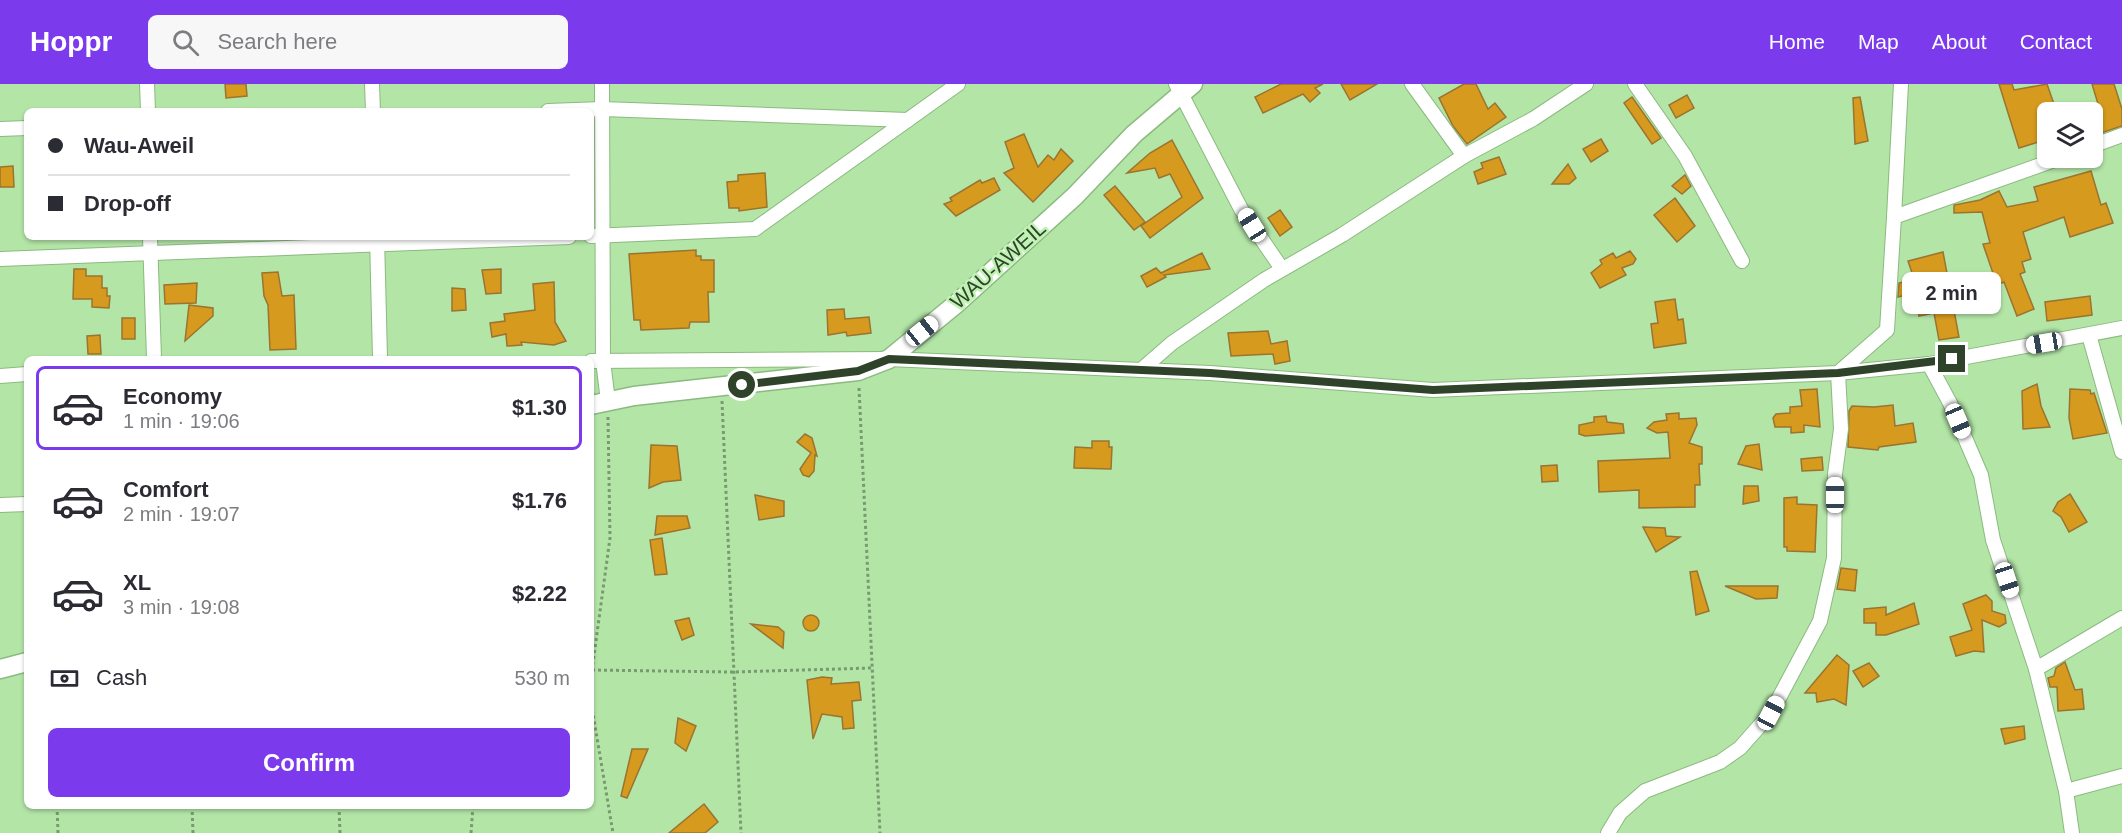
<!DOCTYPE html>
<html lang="en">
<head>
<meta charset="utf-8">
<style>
  :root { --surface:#fff; --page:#f7f7f7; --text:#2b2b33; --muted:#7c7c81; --line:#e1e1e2; --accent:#7c3aed }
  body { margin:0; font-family:Helvetica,sans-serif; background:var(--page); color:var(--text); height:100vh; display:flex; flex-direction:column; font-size:22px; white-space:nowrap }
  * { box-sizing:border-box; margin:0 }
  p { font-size:20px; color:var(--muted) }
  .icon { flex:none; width:33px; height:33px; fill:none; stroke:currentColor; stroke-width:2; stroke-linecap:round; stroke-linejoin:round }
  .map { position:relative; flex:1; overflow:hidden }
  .side { position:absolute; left:24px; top:272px; width:570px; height:453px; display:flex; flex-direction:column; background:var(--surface); border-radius:9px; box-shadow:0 2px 4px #0004 }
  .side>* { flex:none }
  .top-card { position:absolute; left:24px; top:24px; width:570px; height:132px; border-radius:9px; box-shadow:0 2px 4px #0004; display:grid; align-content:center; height:132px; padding:0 24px; background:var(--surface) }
  .buttons { position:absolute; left:2037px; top:18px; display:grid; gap:12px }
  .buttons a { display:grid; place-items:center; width:66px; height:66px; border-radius:9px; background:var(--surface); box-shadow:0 2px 4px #0004; font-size:30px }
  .end { position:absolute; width:27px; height:27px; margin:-14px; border:8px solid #2f432a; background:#fff; box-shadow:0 0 0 3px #fff }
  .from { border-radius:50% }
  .bubble { position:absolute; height:42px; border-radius:9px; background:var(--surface); box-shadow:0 2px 4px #0004; font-size:20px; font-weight:700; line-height:42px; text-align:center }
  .car { position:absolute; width:18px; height:36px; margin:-18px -9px; border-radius:8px; box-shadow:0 0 4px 2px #0007; background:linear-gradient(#fff 24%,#345 0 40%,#fff 0 76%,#345 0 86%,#fff 0) }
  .top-card b { display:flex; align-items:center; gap:21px; height:57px; font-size:22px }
  .top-card b+b { border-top:2px solid var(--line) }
  .top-card i { width:15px; height:15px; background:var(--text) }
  ul { padding:10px 0 0; list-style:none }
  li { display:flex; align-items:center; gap:18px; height:84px; margin:0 12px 9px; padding:0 12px; border:3px solid transparent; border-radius:9px }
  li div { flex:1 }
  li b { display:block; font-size:22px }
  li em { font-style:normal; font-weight:700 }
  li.active { border-color:var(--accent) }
  li>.icon { width:54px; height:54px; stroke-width:1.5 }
  .pay { display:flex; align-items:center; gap:15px; height:66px; padding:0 24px; font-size:22px }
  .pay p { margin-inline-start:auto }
  .action { display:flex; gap:12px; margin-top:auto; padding:12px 24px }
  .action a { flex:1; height:69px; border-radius:9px; background:var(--accent); color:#fff; font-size:24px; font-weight:700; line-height:69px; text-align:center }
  header { display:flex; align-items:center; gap:36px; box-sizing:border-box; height:84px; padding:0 30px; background:var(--accent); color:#fff }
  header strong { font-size:28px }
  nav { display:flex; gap:33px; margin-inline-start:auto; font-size:21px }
  .search { width:420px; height:54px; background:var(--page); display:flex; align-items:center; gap:15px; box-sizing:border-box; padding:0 21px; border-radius:9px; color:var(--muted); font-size:22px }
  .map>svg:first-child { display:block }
  .building { fill:#d59a1e; stroke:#9a7430; stroke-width:1.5 }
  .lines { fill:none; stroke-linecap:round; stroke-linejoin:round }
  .minor-casing { stroke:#8bba7f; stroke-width:16 }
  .tertiary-casing { stroke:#8bba7f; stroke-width:21 }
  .path { stroke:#779b6e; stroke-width:3; stroke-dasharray:3 3; stroke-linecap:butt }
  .minor { stroke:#fff; stroke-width:14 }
  .tertiary { stroke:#fff; stroke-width:18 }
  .route { stroke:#2f432a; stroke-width:8 }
  .labels { text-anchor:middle; stroke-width:5; stroke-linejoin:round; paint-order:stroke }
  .street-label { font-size:21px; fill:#2f432a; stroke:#c0f2b4 }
</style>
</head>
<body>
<header>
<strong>Hoppr</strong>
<div class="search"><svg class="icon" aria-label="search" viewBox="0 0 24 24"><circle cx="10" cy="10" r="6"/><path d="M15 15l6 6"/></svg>Search here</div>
<nav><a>Home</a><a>Map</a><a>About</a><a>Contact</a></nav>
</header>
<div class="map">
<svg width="2122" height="749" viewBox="0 0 2122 749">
  <rect width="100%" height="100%" fill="#b3e5a7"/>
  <g class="building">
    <path d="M225 0H246L247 12 226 14Z"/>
    <path d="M1281 0H1323L1315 4 1320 9 1310 18 1303 10 1263 29 1255 13Z"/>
    <path d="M1341 0H1377L1350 16Z"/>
    <path d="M1464 0H1476L1488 25 1495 19 1506 33 1467 60 1453 42 1439 14Z"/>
    <path d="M1999 0H2012L2014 6 2047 0 2055 23 2048 26V55L2019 64Z"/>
    <path d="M2092 0H2114L2122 25V42L2092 52V36L2102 33Z"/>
    <path d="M1687 11 1694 24 1676 34 1669 21Z"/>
    <path d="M1632 13 1661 54 1652 60 1624 19Z"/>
    <path d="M1860 13 1868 57 1855 60 1853 14Z"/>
    <path d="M1024 50 1038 83 1048 71 1054 76 1061 65 1073 77 1033 118 1004 89 1014 84 1005 58Z"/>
    <path d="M1601 55 1608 67 1591 78 1583 65Z"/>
    <path d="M1172 56 1203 114 1150 154 1141 142 1182 113 1170 90 1159 94 1155 84 1127 89 1150 69Z"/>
    <path d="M1499 73 1506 90 1478 100 1474 88 1483 84 1481 79Z"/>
    <path d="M1568 80 1576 94 1569 100H1552Z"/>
    <path d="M13 82 14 103H0V83Z"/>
    <path d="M2091 87 2101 121 2106 119 2113 139 2070 153 2064 133 2023 148 2031 175 2022 178 2025 188 2020 190 2034 225 2017 232 2004 198 1997 201 1983 160 1990 159 1982 128 1954 129V121L1980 116 1999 107 2007 123 2038 117 2034 103Z"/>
    <path d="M765 89 767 123 739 127V124H729L727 98 738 97V91Z"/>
    <path d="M1685 91 1691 102 1682 110 1672 102Z"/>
    <path d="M994 94 1000 106 956 132 944 120 952 117 950 114 980 96 982 99Z"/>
    <path d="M1115 102 1145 138 1134 146 1104 111Z"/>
    <path d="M1675 114 1695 142 1677 158 1654 131Z"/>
    <path d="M1280 126 1292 143 1280 152 1268 134Z"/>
    <path d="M696 166V172H701V176H714V208H708L709 238H690L689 244 641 246 640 236H634L629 170Z"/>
    <path d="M1630 167 1636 175 1633 180 1622 184 1626 191 1600 204 1591 189 1602 180 1600 176 1613 169 1616 174Z"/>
    <path d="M1943 168 1959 253 1939 256 1934 229 1919 232 1914 209 1898 213 1899 199 1914 195 1908 177Z"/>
    <path d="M1202 169 1210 185 1164 191 1166 193 1147 203 1141 192 1156 184 1161 189Z"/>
    <path d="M74 185H86V192H102V204H107V212H110L109 224 92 223V215H73Z"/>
    <path d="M501 185V209L486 210 482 186Z"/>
    <path d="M278 188 282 212 294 211 296 265 270 266 268 221 264 212 262 189Z"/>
    <path d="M554 198 555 238 566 257 554 261 521 258 522 261 507 262 506 250 492 253 490 239 505 237 504 230 535 226 533 200Z"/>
    <path d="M197 199 196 219 165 220 164 201Z"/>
    <path d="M452 204 465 205 466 226 452 227Z"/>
    <path d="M2090 212 2092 231 2047 237 2045 218Z"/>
    <path d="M1675 215 1678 236 1683 235 1686 259 1654 264 1651 240 1658 239 1655 218Z"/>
    <path d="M189 221 213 224V232L185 257Z"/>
    <path d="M844 225 845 235 869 233 871 249 847 252 846 248 828 251 827 226Z"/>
    <rect x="122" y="234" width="13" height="21"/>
    <path d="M1268 247 1271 260 1287 257 1290 277 1275 280 1273 270 1231 272 1228 249Z"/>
    <path d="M100 251 101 270H88L87 252Z"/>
    <path d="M2037 300 2041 322 2050 343 2023 345 2022 307Z"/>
    <path d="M1817 305 1820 343 1804 341V348L1791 349V343H1775L1773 334 1776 330 1790 329V323L1802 322 1800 306Z"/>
    <path d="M2070 305 2090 306 2091 310 2094 309 2107 349 2073 355 2069 334Z"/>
    <path d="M1893 321 1895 342 1913 339 1916 358 1879 363 1878 366 1848 363 1849 327 1852 322 1874 323Z"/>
    <path d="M1679 329V335L1696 334 1697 341 1689 359 1702 363V380H1699L1700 401H1695V423L1639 424V406L1599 408 1598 377 1670 374 1668 348 1657 349 1647 344 1654 338 1667 336 1666 330Z"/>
    <path d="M1606 332 1607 338 1623 340 1624 349 1585 352 1579 350V341L1594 338V333Z"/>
    <path d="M805 350 812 354 817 372 815 371 814 387 809 393 803 391 800 385 811 369 797 358Z"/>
    <path d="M1092 357H1109V363H1112L1111 385 1074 384 1075 363 1092 364Z"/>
    <path d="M1759 360 1762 386 1738 380 1746 362Z"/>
    <path d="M651 361 677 362 681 396 663 398 649 404Z"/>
    <path d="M1822 373 1823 386 1802 387 1801 375Z"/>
    <path d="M1557 381 1558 397 1542 398 1541 382Z"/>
    <path d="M1744 402H1758L1759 417 1743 420Z"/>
    <path d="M2070 410 2087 438 2069 448 2061 433 2053 427 2058 418Z"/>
    <path d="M755 411 784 417V432L759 436Z"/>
    <path d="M1797 413V420L1817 421 1815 468 1787 467V463H1784V414Z"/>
    <path d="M657 432H687L690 444 655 451Z"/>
    <path d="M1643 443 1665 444 1666 452 1680 453 1656 468Z"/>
    <path d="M662 454 667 490 655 491 650 456Z"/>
    <path d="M1841 484 1857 486 1855 507 1837 505Z"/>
    <path d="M1697 487 1709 527 1696 531 1690 488Z"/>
    <path d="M1725 502H1778L1777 514 1756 515Z"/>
    <path d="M1986 511 1992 517V527L2005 531 2006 539 1999 543 1982 536 1984 568 1974 567 1956 572 1950 553 1972 546 1963 520Z"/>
    <path d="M1914 519 1919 540 1886 551H1876V539H1864V525L1886 523V531Z"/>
    <circle cx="811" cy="539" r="8"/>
    <path d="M689 534 694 551 682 556 675 537Z"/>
    <path d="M751 540 778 543 784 548 783 564Z"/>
    <path d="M1837 571 1849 581 1846 621 1834 615 1817 618 1816 609H1805Z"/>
    <path d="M2065 578 2075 606 2082 605 2084 625 2058 627 2057 603H2050L2048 594 2054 592 2056 584Z"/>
    <path d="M1869 579 1879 592 1863 603 1853 587Z"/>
    <path d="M822 593 832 594 831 600 859 598 861 616 852 617 854 644 843 645 842 633 822 630 813 655 807 596Z"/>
    <path d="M678 634 696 642 686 667 675 659Z"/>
    <path d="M2024 642 2025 655 2005 660 2001 645Z"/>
    <path d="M632 665H648L627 714 621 712Z"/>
    <path d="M704 720 718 738 705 749H669Z"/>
  </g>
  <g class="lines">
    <defs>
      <g id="minor">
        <path d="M147 0 148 27"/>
        <path d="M372 0 373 27"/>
        <path d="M602 0 603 277 608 317"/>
        <path d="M1176 0 1241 125 1282 185"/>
        <path d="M1412 0 1464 72"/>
        <path d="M1635 0 1685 72 1742 177"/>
        <path d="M1901 0 1894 133 2060 74"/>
        <path d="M548 27 602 25 908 36"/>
        <path d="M0 45 27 44"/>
        <path d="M2092 62 2122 51"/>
        <path d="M591 152 755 145 958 0"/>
        <path d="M150 153 154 274"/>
        <path d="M377 153 380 274"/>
        <path d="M0 175 569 153"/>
        <path d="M2089 251 2122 368"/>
        <path d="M591 277 889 275 1210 289 1433 306 1838 289 1929 280 2122 244"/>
        <path d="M1929 280 1950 319 1981 391 1993 456 2036 585 2066 707 2072 749"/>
        <path d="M1141 286 1172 259 1264 196 1342 151 1464 72 1533 35 1586 0"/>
        <path d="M0 292 27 290"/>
        <path d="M0 421 27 420"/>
        <path d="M2036 585 2122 534"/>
        <path d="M2066 707 2122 692"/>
        <path d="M1608 749 1620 729 1645 707 1720 678 1740 664 1771 629 1820 537 1834 474 1835 390 1841 345 1838 289 1887 246 1894 133"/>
      </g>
      <g id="tertiary">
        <path d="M591 321 634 312 858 287 889 275 956 220 1075 112 1134 50 1193 0"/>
        <path d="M0 585 27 578"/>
      </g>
    </defs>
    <use href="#minor" class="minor-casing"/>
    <use href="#tertiary" class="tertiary-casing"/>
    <g class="path">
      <path d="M859 304 880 749"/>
      <path d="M722 317 741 749"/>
      <path d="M608 333 610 454 592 586V624L613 749"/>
      <path d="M592 586 732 588 872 584"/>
      <path d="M57 722 58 749"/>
      <path d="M192 722 193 749"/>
      <path d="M339 722 340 749"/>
      <path d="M471 749 473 722"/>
    </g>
    <use href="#minor" class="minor"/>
    <use href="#tertiary" class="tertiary"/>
  </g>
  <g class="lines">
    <path class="route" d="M742 301 858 287 889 275 1210 289 1433 306 1838 289 1952 275"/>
  </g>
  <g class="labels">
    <g class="street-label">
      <text transform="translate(998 181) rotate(-42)" y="7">WAU-AWEIL</text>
    </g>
  </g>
</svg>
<div class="buttons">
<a><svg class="icon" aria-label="layers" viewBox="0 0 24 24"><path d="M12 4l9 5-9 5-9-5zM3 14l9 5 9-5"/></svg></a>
</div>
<i class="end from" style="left:742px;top:301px"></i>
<i class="end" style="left:1952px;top:275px"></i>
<div class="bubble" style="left:1902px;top:188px;width:99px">2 min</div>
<i class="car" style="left:1252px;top:141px;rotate:328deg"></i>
<i class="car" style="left:922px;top:247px;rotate:51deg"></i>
<i class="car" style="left:2044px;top:259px;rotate:260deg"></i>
<i class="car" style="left:1958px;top:337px;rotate:157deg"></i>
<i class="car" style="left:1835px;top:411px;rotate:0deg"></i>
<i class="car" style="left:2007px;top:496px;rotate:162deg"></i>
<i class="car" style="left:1771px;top:629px;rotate:28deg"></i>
<div class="top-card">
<b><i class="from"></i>Wau-Aweil</b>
<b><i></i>Drop-off</b>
</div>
<section class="side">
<ul>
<li class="active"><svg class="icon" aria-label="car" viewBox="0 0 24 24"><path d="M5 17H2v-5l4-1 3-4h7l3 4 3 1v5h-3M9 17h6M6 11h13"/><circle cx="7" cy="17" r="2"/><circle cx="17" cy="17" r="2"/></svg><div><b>Economy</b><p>1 min · 19:06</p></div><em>$1.30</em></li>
<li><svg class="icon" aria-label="car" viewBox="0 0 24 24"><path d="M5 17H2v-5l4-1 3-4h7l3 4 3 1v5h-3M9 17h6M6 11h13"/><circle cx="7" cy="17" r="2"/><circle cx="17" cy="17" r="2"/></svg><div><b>Comfort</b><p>2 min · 19:07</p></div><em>$1.76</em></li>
<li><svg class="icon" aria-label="car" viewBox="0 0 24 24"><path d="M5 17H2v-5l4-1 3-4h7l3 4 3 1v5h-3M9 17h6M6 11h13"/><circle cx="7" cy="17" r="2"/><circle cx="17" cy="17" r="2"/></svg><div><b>XL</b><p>3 min · 19:08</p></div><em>$2.22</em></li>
</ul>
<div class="pay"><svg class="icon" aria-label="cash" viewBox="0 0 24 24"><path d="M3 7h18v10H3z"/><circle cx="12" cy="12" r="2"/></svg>Cash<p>530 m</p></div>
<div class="action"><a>Confirm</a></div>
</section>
</div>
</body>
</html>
